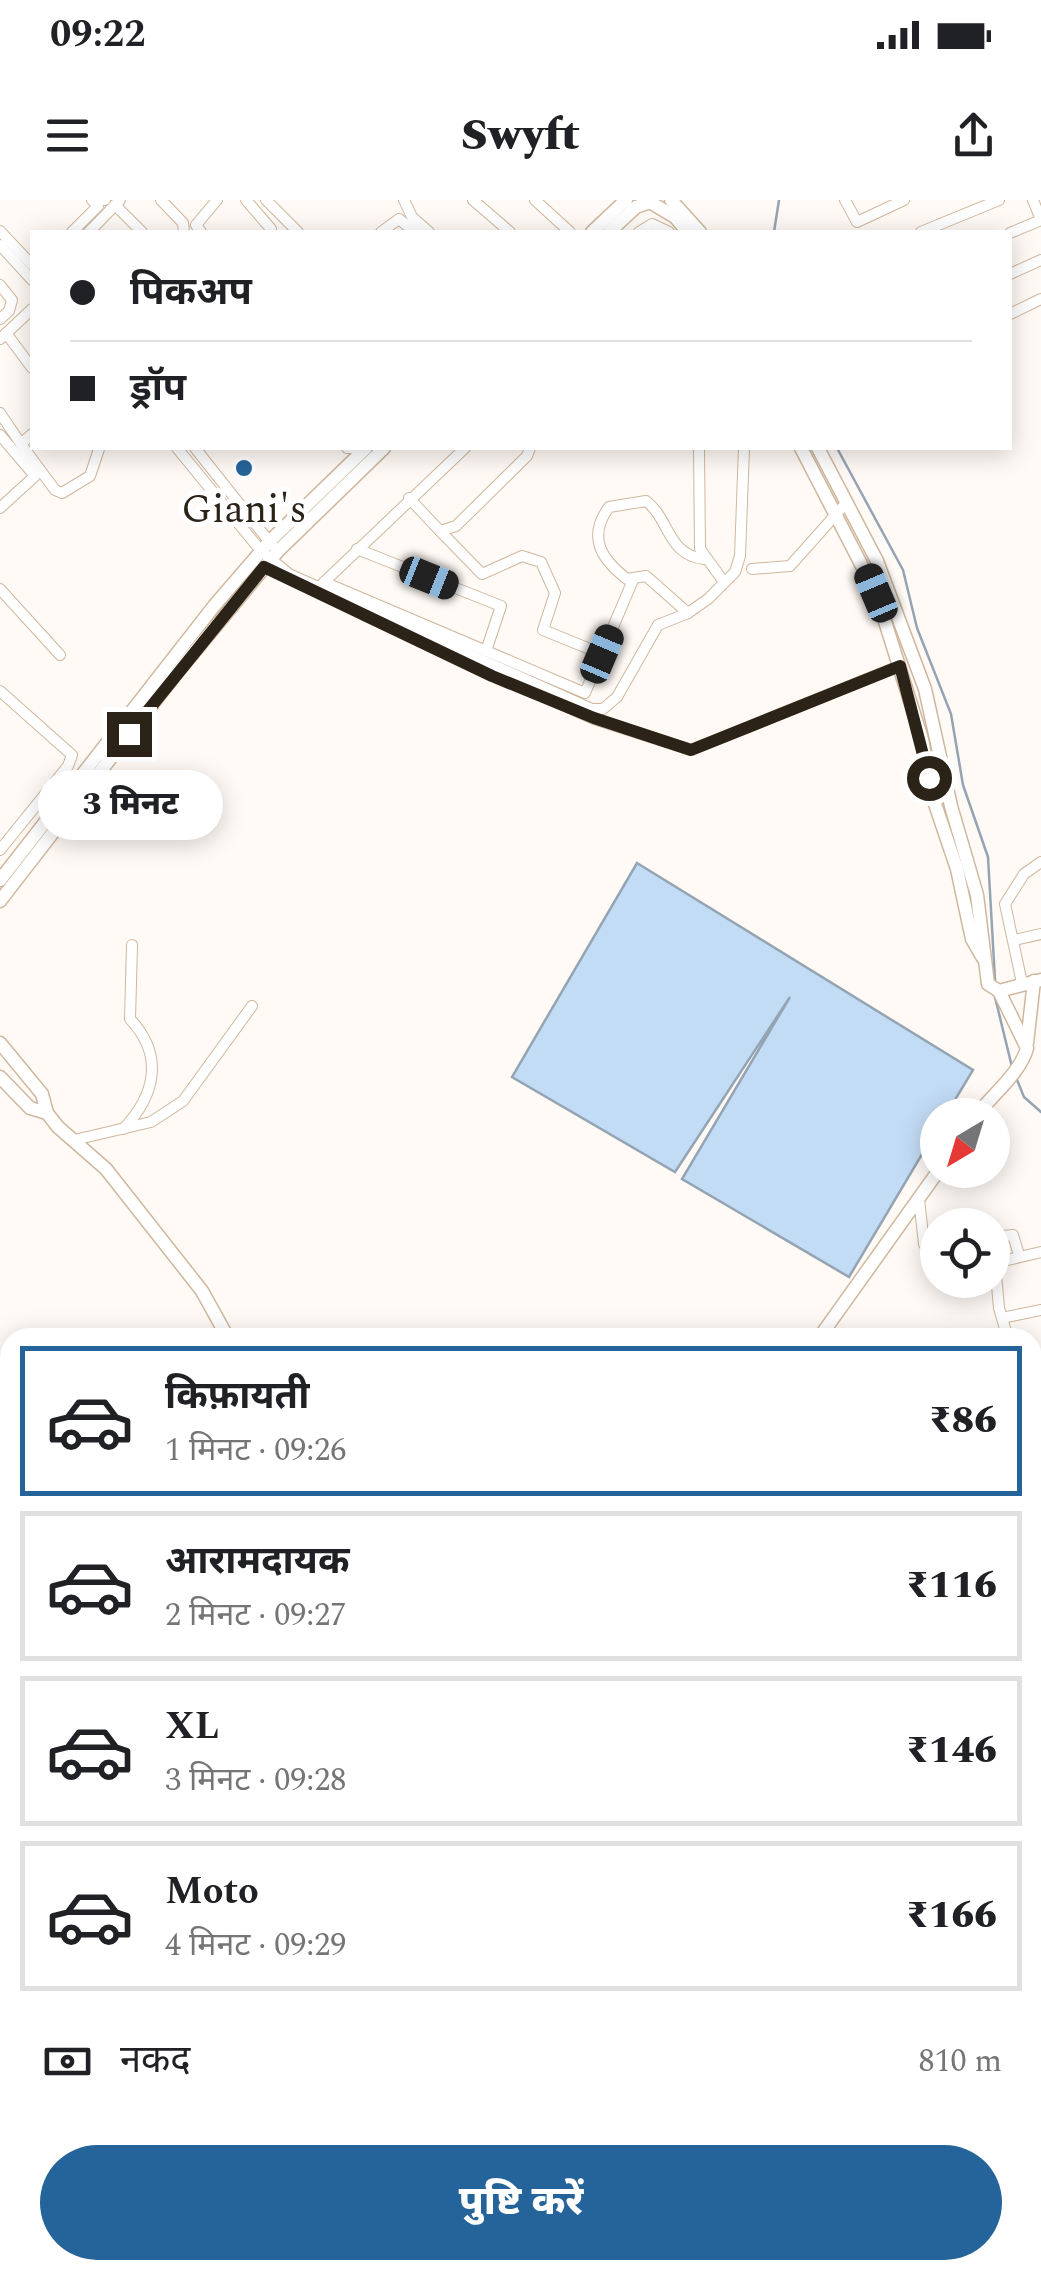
<!DOCTYPE html>
<html lang="hi">
<head>
<meta charset="utf-8">
<style>
  :root { --surface:#fff; --page:#f2f2f2; --text:#202124; --muted:#757577; --line:#e0e0e0; --accent:#25649a }
  body { margin:0; font-family:Spectral,"Noto Sans Devanagari",serif; background:var(--page); color:var(--text); height:100vh; display:flex; flex-direction:column; font-size:38px; white-space:nowrap }
  * { box-sizing:border-box; margin:0 }
  p { font-size:32px; color:var(--muted) }
  .icon { flex:none; width:55px; height:55px; fill:none; stroke:currentColor; stroke-width:2; stroke-linecap:round; stroke-linejoin:round }
  .map { position:relative; flex:1; overflow:hidden }
  .side { position:absolute; left:0px; top:1128px; width:1042px; height:952px; display:flex; flex-direction:column; background:var(--surface); border-radius:30px 30px 0 0; box-shadow:0 5px 25px #0003 }
  .side>* { flex:none }
  .top-card { position:absolute; left:30px; top:30px; width:982px; height:220px; border-radius:0px; box-shadow:0 5px 25px #0003; display:grid; align-content:center; height:220px; padding:0 40px; background:var(--surface) }
  .needle { width:65px; rotate:218deg }
  .fabs { position:absolute; left:920px; top:898px; display:grid; gap:20px }
  .fabs a { display:grid; place-items:center; width:90px; height:90px; border-radius:50%; background:var(--surface); box-shadow:0 5px 25px #0003; font-size:50px }
  .end { position:absolute; width:45px; height:45px; margin:-22px; border:12px solid #2b2218; background:#fff; box-shadow:0 0 0 5px #fff }
  .from { border-radius:50% }
  .bubble { position:absolute; height:70px; border-radius:35px; background:var(--surface); box-shadow:0 5px 25px #0003; font-size:32px; font-weight:800; line-height:70px; text-align:center }
  .car { position:absolute; width:30px; height:60px; margin:-30px -15px; border-radius:12px; box-shadow:0 0 8px 2px #0007; background:linear-gradient(#222 24%,#8ab4d8 0 40%,#222 0 76%,#8ab4d8 0 86%,#222 0) }
  .top-card b { display:flex; align-items:center; gap:35px; height:95px; font-size:38px }
  .top-card b+b { border-top:2px solid var(--line) }
  .top-card i { width:25px; height:25px; background:var(--text) }
  ul { padding:18px 0 0; list-style:none }
  li { display:flex; align-items:center; gap:30px; height:150px; margin:0 20px 15px; padding:0 20px; border:5px solid var(--line); border-radius:0px }
  li div { flex:1 }
  li b { display:block; font-size:38px }
  li em { font-style:normal; font-weight:800 }
  li.selected { border-color:var(--accent) }
  li>.icon { width:90px; height:90px; stroke-width:1.5 }
  .pay { display:flex; align-items:center; gap:25px; height:110px; padding:0 40px; font-size:38px }
  .pay p { margin-inline-start:auto }
  .action { display:flex; gap:20px; margin-top:auto; padding:20px 40px }
  .action a { flex:1; height:115px; border-radius:60px; background:var(--accent); color:#fff; font-size:40px; font-weight:800; line-height:115px; text-align:center }
  .status { display:flex; justify-content:space-between; align-items:center; height:70px; padding:0 50px; background:var(--surface); direction:ltr }
  .status svg { height:28px; fill:currentColor }
  header { display:flex; justify-content:space-between; align-items:center; height:130px; padding:0 40px; background:var(--surface); font-size:45px; font-weight:800 }
  .map>svg:first-child { display:block }
  .water { fill:#c3dcf5; stroke:#95a4b3; stroke-width:2.5 }
  .lines { fill:none; stroke-linecap:round; stroke-linejoin:round }
  .stream { stroke:#95a4b3; stroke-width:2.5 }
  .minor-casing { stroke:#cfb79e; stroke-width:12 }
  .tertiary-casing { stroke:#cfb79e; stroke-width:15 }
  .minor { stroke:#fff; stroke-width:10 }
  .tertiary { stroke:#fff; stroke-width:12 }
  .route { stroke:#2b2218; stroke-width:12 }
  .poi-dot { fill:#25649a; stroke:#fff; stroke-width:4 }
  .labels { text-anchor:middle; stroke-width:10; stroke-linejoin:round; paint-order:stroke }
  .poi-label { font-size:40px; fill:#2b2218; stroke:#fff }
</style>
</head>
<body>
<div class="status"><b>09:22</b><svg viewBox="0 0 49 12"><path d="M0 12V9h3v3zM5 12V6h3v6zM10 12V3h3v9zM15 12V0h3v12zM26 1h20v11H26zM47 4h2v5h-2z"/></svg></div>
<header><svg class="icon" aria-label="menu" viewBox="0 0 24 24"><path d="M4 6h16M4 12h16M4 18h16"/></svg>Swyft<svg class="icon" aria-label="share" viewBox="0 0 24 24"><path d="M12 15V3M7 8l5-5 5 5M5 13v7h14v-7"/></svg></header>
<div class="map">
<svg width="1041" height="2079" viewBox="0 0 1041 2079">
  <rect width="100%" height="100%" fill="#fffaf5"/>
  <g class="water">
    <path d="M637 663 973 870 946 915H938L937 929 849 1077 682 979 790 797 675 972 512 877Z"/>
    <path d="M10 1685V1825L0 1818V1689Z"/>
  </g>
  <g class="lines">
    <g class="stream">
      <path d="M774 32 779 0"/>
      <path d="M837 248 903 370 917 428 951 514 963 585 988 657 995 780"/>
      <path d="M994 793 1012 867"/>
      <path d="M1017 880 1024 897 1041 912"/>
    </g>
    <defs>
      <g id="minor">
        <path d="M102 0H105"/>
        <path d="M161 0 183 23 184 32"/>
        <path d="M246 0 271 29"/>
        <path d="M266 0 298 32"/>
        <path d="M404 0 412 17 429 32"/>
        <path d="M473 0 510 32"/>
        <path d="M535 0 570 32"/>
        <path d="M845 0 857 22 904 0"/>
        <path d="M1033 0 1041 20"/>
        <path d="M115 5 142 32"/>
        <path d="M0 31 32 65"/>
        <path d="M72 32 98 6 92 0"/>
        <path d="M89 32 120 0"/>
        <path d="M201 32 196 25 217 0"/>
        <path d="M381 32 399 19 415 32"/>
        <path d="M639 32 652 24 669 32"/>
        <path d="M921 32 999 0"/>
        <path d="M1010 33 1041 20"/>
        <path d="M0 45 32 80"/>
        <path d="M1010 74 1041 60"/>
        <path d="M0 85 12 100 9 111 0 119"/>
        <path d="M1010 114 1041 99"/>
        <path d="M6 133 32 168"/>
        <path d="M0 139 32 109"/>
        <path d="M0 213 21 244 32 234"/>
        <path d="M0 235 35 276 0 308"/>
        <path d="M21 244 55 290 62 293 90 276 99 249"/>
        <path d="M177 248 261 351 289 374 592 509H603L617 497 658 425 688 413 708 399 735 372 740 356 744 248"/>
        <path d="M195 248 272 345"/>
        <path d="M347 248H354"/>
        <path d="M699 248 700 349 724 382"/>
        <path d="M409 298 440 331 456 326 527 256 530 248"/>
        <path d="M440 331 482 374 522 356 541 362 555 393 543 430 602 454"/>
        <path d="M357 349 501 406 486 451"/>
        <path d="M752 369 790 366 847 302"/>
        <path d="M324 382 585 493 633 380"/>
        <path d="M321 385 465 248"/>
        <path d="M0 389 60 455"/>
        <path d="M688 413 646 376 627 379C601 359 587 337 609 307L646 301C670 319 667 355 704 359"/>
        <path d="M364 415 594 519 691 550 899 466"/>
        <path d="M0 491 72 555 68 566 0 650"/>
        <path d="M1014 740 1041 734"/>
        <path d="M1022 783 1005 704 1024 674 1041 662"/>
        <path d="M123 929C156 895 164 855 130 819L132 745"/>
        <path d="M74 940 151 922 183 901 252 806"/>
        <path d="M919 999 924 1044 938 1047"/>
        <path d="M992 1037 1013 1035 1019 1055"/>
        <path d="M1002 1118 1041 1110"/>
        <path d="M1006 1132 999 1108 995 1063 1041 1052"/>
        <path d="M1032 1157 1041 1156"/>
        <path d="M1032 1231 1041 1229"/>
        <path d="M1032 1270 1041 1268"/>
        <path d="M0 1296 10 1292"/>
        <path d="M1032 1307 1041 1305"/>
        <path d="M1032 1346 1041 1344"/>
        <path d="M1032 1382 1041 1380"/>
        <path d="M1041 1417V1428"/>
        <path d="M0 1483 10 1492"/>
        <path d="M1032 1495H1041"/>
        <path d="M0 1517 10 1525"/>
        <path d="M1032 1601 1041 1597"/>
        <path d="M1032 1643 1041 1661"/>
        <path d="M0 1661 7 1660"/>
        <path d="M1032 1734 1041 1755"/>
        <path d="M0 1761 10 1759"/>
        <path d="M1032 1781 1041 1777"/>
        <path d="M1032 1812 1041 1836"/>
        <path d="M0 1836 10 1833"/>
        <path d="M0 1872 10 1868"/>
        <path d="M1032 1883 1041 1906"/>
        <path d="M0 1900 10 1899"/>
        <path d="M1032 1920 1041 1916"/>
        <path d="M0 1929 10 1927"/>
        <path d="M0 1957 10 1955"/>
        <path d="M1032 1960 1039 1976"/>
        <path d="M0 1980 10 1979"/>
        <path d="M0 1998 10 1997"/>
        <path d="M1032 2006 1041 2033"/>
        <path d="M1 2035 10 2032"/>
        <path d="M139 2070 142 2079"/>
        <path d="M248 2070 251 2079"/>
        <path d="M423 2070 426 2079"/>
        <path d="M622 2070 624 2079"/>
        <path d="M725 2070 726 2079"/>
        <path d="M916 2070 918 2079"/>
        <path d="M946 2070 949 2079"/>
        <path d="M975 2070 978 2079"/>
        <path d="M1006 2070 1009 2079"/>
        <path d="M0 2074 2 2079"/>
        <path d="M596 2074 597 2079"/>
        <path d="M53 2079 74 2070"/>
        <path d="M174 2079 214 2070"/>
        <path d="M376 2079 388 2070"/>
        <path d="M764 2079 791 2070"/>
        <path d="M836 2079 877 2070"/>
      </g>
      <g id="tertiary">
        <path d="M671 0 700 32"/>
        <path d="M592 32 626 0"/>
        <path d="M609 32 636 7 650 2 675 17 688 32"/>
        <path d="M801 248 876 393 922 539 932 595 957 669 972 739 983 758"/>
        <path d="M818 248 877 361 925 489 951 606 977 695 988 784 999 791 1041 780"/>
        <path d="M0 680 214 406 270 341 366 248"/>
        <path d="M0 701 175 475 278 351 384 248"/>
        <path d="M0 843 42 894 47 913 58 927 106 969 202 1091 228 1138"/>
        <path d="M1027 843 1034 781"/>
        <path d="M0 877 30 908 47 913"/>
        <path d="M977 915C993 894 1021 872 1027 848L999 791"/>
        <path d="M819 1138 939 970"/>
        <path d="M321 2079 333 2070"/>
      </g>
    </defs>
    <use href="#minor" class="minor-casing"/>
    <use href="#tertiary" class="tertiary-casing"/>
    <use href="#minor" class="minor"/>
    <use href="#tertiary" class="tertiary"/>
  </g>
  <g class="lines">
    <path class="route" d="M129 534 264 367 492 476 594 518 691 550 900 466 929 578"/>
  </g>
  <circle class="poi-dot" cx="244" cy="268" r="10"/>
  <g class="labels">
    <g class="poi-label">
      <text x="244" y="322">Giani's</text>
    </g>
  </g>
</svg>
<div class="fabs">
<a><svg class="needle" viewBox="-14 -14 28 28"><path d="M0-13l5 13h-10z" fill="#e53935"/><path d="M0 13l5-13h-10z" fill="#757577"/></svg></a>
<a><svg class="icon" aria-label="locate" viewBox="0 0 24 24"><circle cx="12" cy="12" r="6"/><path d="M12 2v4M12 18v4M2 12h4M18 12h4"/></svg></a>
</div>
<i class="end from" style="left:929px;top:578px"></i>
<i class="end" style="left:129px;top:534px"></i>
<div class="bubble" style="left:38px;top:570px;width:185px">3 मिनट</div>
<i class="car" style="left:429px;top:378px;rotate:112deg"></i>
<i class="car" style="left:876px;top:393px;rotate:337deg"></i>
<i class="car" style="left:602px;top:454px;rotate:23deg"></i>
<div class="top-card">
<b><i class="from"></i>पिकअप</b>
<b><i></i>ड्रॉप</b>
</div>
<section class="side">
<ul>
<li class="selected"><svg class="icon" aria-label="car" viewBox="0 0 24 24"><path d="M5 17H2v-5l4-1 3-4h7l3 4 3 1v5h-3M9 17h6M6 11h13"/><circle cx="7" cy="17" r="2"/><circle cx="17" cy="17" r="2"/></svg><div><b>किफ़ायती</b><p>1 मिनट · 09:26</p></div><em>₹86</em></li>
<li><svg class="icon" aria-label="car" viewBox="0 0 24 24"><path d="M5 17H2v-5l4-1 3-4h7l3 4 3 1v5h-3M9 17h6M6 11h13"/><circle cx="7" cy="17" r="2"/><circle cx="17" cy="17" r="2"/></svg><div><b>आरामदायक</b><p>2 मिनट · 09:27</p></div><em>₹116</em></li>
<li><svg class="icon" aria-label="car" viewBox="0 0 24 24"><path d="M5 17H2v-5l4-1 3-4h7l3 4 3 1v5h-3M9 17h6M6 11h13"/><circle cx="7" cy="17" r="2"/><circle cx="17" cy="17" r="2"/></svg><div><b>XL</b><p>3 मिनट · 09:28</p></div><em>₹146</em></li>
<li><svg class="icon" aria-label="car" viewBox="0 0 24 24"><path d="M5 17H2v-5l4-1 3-4h7l3 4 3 1v5h-3M9 17h6M6 11h13"/><circle cx="7" cy="17" r="2"/><circle cx="17" cy="17" r="2"/></svg><div><b>Moto</b><p>4 मिनट · 09:29</p></div><em>₹166</em></li>
</ul>
<div class="pay"><svg class="icon" aria-label="cash" viewBox="0 0 24 24"><path d="M3 7h18v10H3z"/><circle cx="12" cy="12" r="2"/></svg>नकद<p>810 m</p></div>
<div class="action"><a>पुष्टि करें</a></div>
</section>
</div>
</body>
</html>
